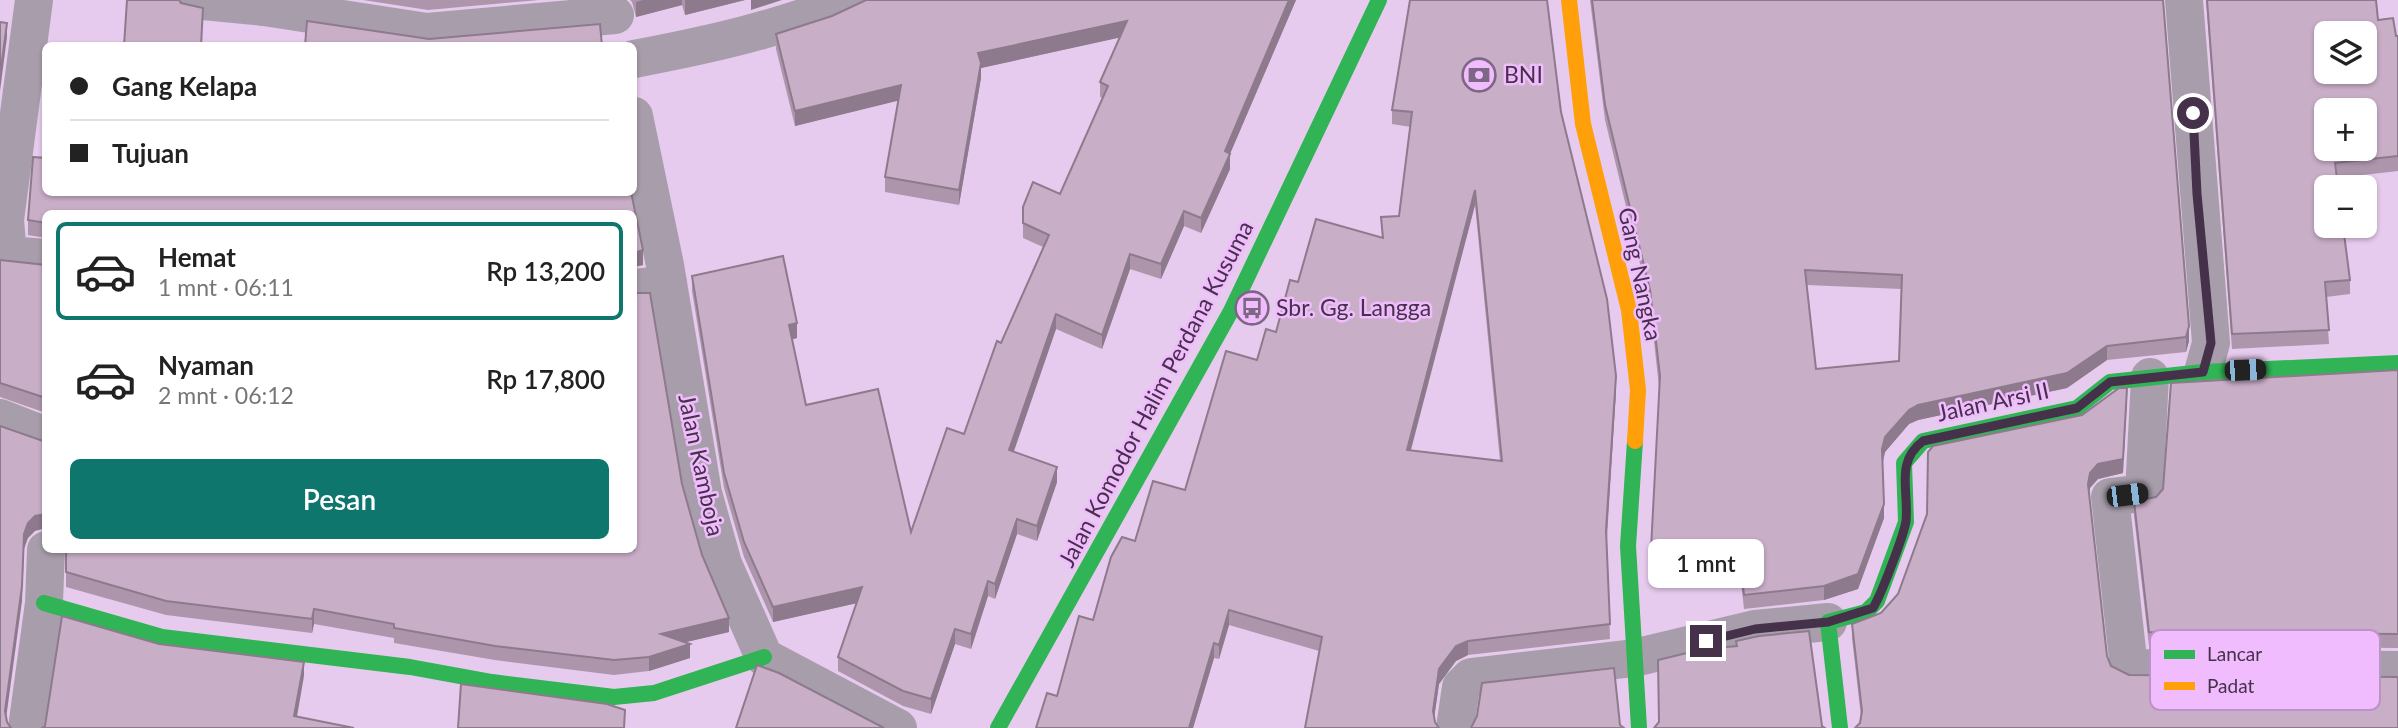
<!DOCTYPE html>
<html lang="id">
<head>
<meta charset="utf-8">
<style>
  :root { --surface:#fff; --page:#f6f6f6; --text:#222; --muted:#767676; --line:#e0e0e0; --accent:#0f766e }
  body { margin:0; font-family:Lato,sans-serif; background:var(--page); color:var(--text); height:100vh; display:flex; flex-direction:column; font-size:26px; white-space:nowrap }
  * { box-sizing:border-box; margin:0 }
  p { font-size:23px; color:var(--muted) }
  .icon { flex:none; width:38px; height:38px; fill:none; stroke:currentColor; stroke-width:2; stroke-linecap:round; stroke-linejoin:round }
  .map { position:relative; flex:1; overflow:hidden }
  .sheet { position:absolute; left:42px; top:210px; width:595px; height:343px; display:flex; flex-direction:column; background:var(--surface); border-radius:10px; box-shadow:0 2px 5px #0004 }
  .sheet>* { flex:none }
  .top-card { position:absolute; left:42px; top:42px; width:595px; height:154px; border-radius:10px; box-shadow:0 2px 5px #0004; display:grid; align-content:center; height:154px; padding:0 28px; background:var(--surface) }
  .buttons { position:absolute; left:2314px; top:21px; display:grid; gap:14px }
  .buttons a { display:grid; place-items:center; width:63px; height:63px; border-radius:10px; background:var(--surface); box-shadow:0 2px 5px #0004; font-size:35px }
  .end { position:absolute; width:32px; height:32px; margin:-16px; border:9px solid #46314b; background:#fff; box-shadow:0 0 0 4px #fff }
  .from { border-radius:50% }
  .bubble { position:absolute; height:49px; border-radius:10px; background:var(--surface); box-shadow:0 2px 5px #0004; font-size:23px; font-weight:600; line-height:49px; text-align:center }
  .car { position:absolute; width:21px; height:42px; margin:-21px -10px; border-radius:9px; box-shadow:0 0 5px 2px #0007; background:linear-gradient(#222 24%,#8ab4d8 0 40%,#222 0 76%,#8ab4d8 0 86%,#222 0) }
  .top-card b { display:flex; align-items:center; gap:24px; height:66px; font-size:26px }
  .top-card b+b { border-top:2px solid var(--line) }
  .top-card i { width:18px; height:18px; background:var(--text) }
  ul { padding:12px 0 0; list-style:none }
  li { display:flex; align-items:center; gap:21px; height:98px; margin:0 14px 10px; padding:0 14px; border:4px solid transparent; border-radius:10px }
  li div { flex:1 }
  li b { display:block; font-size:26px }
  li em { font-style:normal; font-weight:600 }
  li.selected { border-color:var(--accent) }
  li>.icon { width:63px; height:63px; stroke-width:1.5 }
  .action { display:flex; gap:14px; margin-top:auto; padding:14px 28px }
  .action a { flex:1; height:80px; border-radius:10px; background:var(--accent); color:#fff; font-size:28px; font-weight:600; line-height:80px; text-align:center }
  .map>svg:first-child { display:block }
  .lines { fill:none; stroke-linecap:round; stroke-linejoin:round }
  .street { stroke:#a89eab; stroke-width:38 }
  .fast { stroke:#30b455; stroke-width:16 }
  .slow { stroke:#ff9f0a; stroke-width:16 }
  .wall { fill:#ad96ac; fill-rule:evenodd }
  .shaded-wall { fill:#8d7a8c }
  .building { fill:#c9aec8; stroke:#8d7a8c; stroke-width:2; fill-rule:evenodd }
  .route { stroke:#46314b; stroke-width:9 }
  .labels { text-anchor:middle; stroke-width:5; stroke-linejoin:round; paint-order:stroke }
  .poi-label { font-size:23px; fill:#46314b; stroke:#f0bcfd; text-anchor:start }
  .street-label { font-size:23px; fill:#46314b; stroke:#f0bcfd }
  .key { fill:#f0bcfd; stroke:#bd92c8; stroke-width:2 }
  .key-label { font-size:19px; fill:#46314b }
</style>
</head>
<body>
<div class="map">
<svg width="2398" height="728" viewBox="0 0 2398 728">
  <rect width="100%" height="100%" fill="#e7cbee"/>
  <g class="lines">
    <g class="street">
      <path d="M193 0 264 7 280 0"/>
      <path d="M2184 0 2211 343 2203 372"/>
      <path d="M264 7 427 32 615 15"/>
      <path d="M634 59C708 45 780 29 851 0"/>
      <path d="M634 116 665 265 703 493 723 564 764 657 898 728"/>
      <path d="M5 220 8 255 46 258"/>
      <path d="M0 229 5 220 34 0"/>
      <path d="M634 288 668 284"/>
      <path d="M2150 377 2144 493 2110 497 2129 668 2398 670"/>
      <path d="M0 418 46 436"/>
      <path d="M27 728 44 603 46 550"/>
      <path d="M1455 728 1461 687 1471 677 1634 658 1755 629 1828 622"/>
    </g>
    <g class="fast">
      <path d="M1635 441 1628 546 1639 728"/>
      <path d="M44 603 162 637 410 667 492 682 614 697 654 693 764 657"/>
      <path d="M998 728 1231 311 1379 0"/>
      <path d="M1840 728 1828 622 1866 612 1877 601 1906 522 1904 463 1923 441 2077 408 2110 382 2203 372 2398 363"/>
    </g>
    <path class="slow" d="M1569 0 1583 124 1629 310 1638 390 1635 441"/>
  </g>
  <g class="wall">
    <path d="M363 0H539L428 10Z"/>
    <path d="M630 0H745L685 15 682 5 636 17 632 2Z"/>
    <path d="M1296 0 1230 154V169L1201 233 1184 226 1161 279 1130 269 1102 349 1056 329 1014 451 1057 482 1037 541 1017 534 995 599 988 596 971 649 955 644 931 714 903 706 838 671V657L857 603 773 622 744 557 724 488 692 291V276L797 338 792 339 806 405 911 532 964 434 1001 343 1043 247 1023 238V207L1060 194 1103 98 1100 97V82L1120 37 981 68V78L959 205 885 192V177L898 100 795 126 776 49V34L832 16Z"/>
    <path d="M1590 0H2163L2189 341 2186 352 2107 360 2067 388 1918 420 1909 424 1885 452 1883 462 1884 518 1858 589 1824 600 1744 609 1738 555 1651 564 1659 387 1650 305 1605 120ZM1807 285 1901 289 1899 361 1816 369Z"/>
    <path d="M2206 0H2376L2378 20 2396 36H2398V171L2337 178 2350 280V294L2326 297 2329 344 2232 349Z"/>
    <path d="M1392 110 1561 112 1616 391 1607 539 1610 639 1468 655 1456 661 1439 684 1434 718 1435 722 1319 651 1229 625 1219 659 1214 658 1193 728H1036L1057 696 1093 620 1135 541 1185 490 1257 360 1276 332 1298 282 1382 238 1381 217 1399 216 1411 127 1392 124ZM1475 205 1500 461 1410 450Z"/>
    <path d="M46 192H631L643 265 634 267V214H46V238L28 235V220Z"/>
    <path d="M0 260 46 265V413L0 397Z"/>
    <path d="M2398 370V648L2149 646 2134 516V501L2156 497Z"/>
    <path d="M2127 402 2123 473 2098 479 2090 488 2089 493 2107 656 2111 666 2129 675 1860 723 1861 717 1852 638V624L1881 613 2082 415Z"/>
    <path d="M682 484 702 555 729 632 686 642 690 658 649 671 614 675 495 660 394 643V638L314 624 312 633 166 615 66 587V550Z"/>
  </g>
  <g class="shaded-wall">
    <path d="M643 0H682V5L636 17V2Z"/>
    <path d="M685 0H745L685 15Z"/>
    <path d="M751 0H782L751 10Z"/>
    <path d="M1289 0H1296L1229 156 1230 154V169L1201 233V218L1225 151Z"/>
    <path d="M1127 21V36L981 68V78L959 205V190L978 53Z"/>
    <path d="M7 23V37L0 91V76Z"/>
    <path d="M901 85V100L795 126V111Z"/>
    <path d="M1475 190V205L1407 465V450Z"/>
    <path d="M1184 211V226L1161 279V264Z"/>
    <path d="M643 250V265L634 267V253Z"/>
    <path d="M1130 254V269L1102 349V335Z"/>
    <path d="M1056 314V329L1009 465V450Z"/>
    <path d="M797 323V338L789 340V325Z"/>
    <path d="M2189 326V341L2186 352V337Z"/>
    <path d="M2107 346V360L2067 388 1918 420 1909 424 1885 452 1882 464V449L1885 437 1909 410 1918 405Z"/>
    <path d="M1616 376V391L1606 545V530Z"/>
    <path d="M2127 388 2123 473 2098 479 2090 488 2088 499V484L2090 473Z"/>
    <path d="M1057 467V482L1037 541V526Z"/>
    <path d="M1884 504V518L1858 589 1824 600V586Z"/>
    <path d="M46 514V528L35 531 28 538 24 549 22 601 5 726V711L24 534 28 523 35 516Z"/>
    <path d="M1017 519V534L995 599V584Z"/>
    <path d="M988 581V596L971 649V634Z"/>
    <path d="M862 587V602L773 622V607Z"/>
    <path d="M314 609V624L312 633V619Z"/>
    <path d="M1229 610V625L1219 659V645Z"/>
    <path d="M729 618V632L661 648V634Z"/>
    <path d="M955 629V644L931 714V699Z"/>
    <path d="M1468 641V655L1456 661 1439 684 1433 726V711L1439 669 1456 646Z"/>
    <path d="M1214 643V658L1193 728H1189Z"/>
    <path d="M690 644V658L649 671V657Z"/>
    <path d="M304 662V676L295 728 294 716Z"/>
  </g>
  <g class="building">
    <path d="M127 0H179L181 3 203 8 201 46H124Z"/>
    <path d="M866 0H1289L1225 151 1230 154 1201 218 1184 211 1161 264 1130 254 1102 335 1056 314 1009 450 1057 467 1037 526 1017 519 995 584 988 581 971 634 955 629 931 699 903 691 838 657 862 587 773 607 744 542 724 473 692 276 783 256 797 323 789 325 806 405 878 389 911 532 947 428 964 434 997 341 1001 343 1049 235 1023 223V207L1033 182 1060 194 1108 86 1100 82 1127 21 978 53 981 63 959 190 885 177 901 85 795 111 776 34 832 16Z"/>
    <path d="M1410 0H1547L1561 112 1607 299 1616 376 1606 530 1610 624 1468 641 1456 646 1439 669 1433 711 1435 722 1439 728H1305L1322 637 1229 610 1219 645 1214 643 1189 728H1036L1047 693 1057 696 1079 616 1093 620 1111 557 1122 537 1135 541 1153 481 1185 490 1226 351 1257 360 1266 329 1276 332 1290 280 1298 282 1316 219 1383 238 1381 217 1399 216 1412 112 1392 110ZM1475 190 1502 461 1407 450Z"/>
    <path d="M1592 0H2163L2189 326 2186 337 2107 346 2067 373 1918 405 1909 410 1885 437 1882 449 1884 504 1858 574 1824 586 1744 595 1738 541 1651 549 1660 376 1650 290 1605 105ZM1805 270 1902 275 1899 361 1816 369Z"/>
    <path d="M2207 0H2376L2378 20 2393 18 2396 36H2398V156L2335 163 2338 187H2326V226H2343L2350 280 2325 282 2329 330 2232 334ZM2326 33H2364V72H2326ZM2326 110H2364V149H2326Z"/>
    <path d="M307 21 429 39 600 24 602 46H305Z"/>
    <path d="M0 22 7 23 0 76Z"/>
    <path d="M33 157 46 158V192H631L643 250 634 253V214H46V223L28 220Z"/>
    <path d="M0 260 46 265V398L0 383Z"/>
    <path d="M634 293H650L682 484 702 555 729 618 661 634 690 644 649 657 614 660 495 646 394 628V624L314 609 312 619 166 601 66 572V550H634Z"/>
    <path d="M2398 370V634L2149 632 2134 501 2156 497 2163 489 2171 383Z"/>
    <path d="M2119 388H2127L2123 459 2098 464 2090 473 2088 484 2107 656 2111 666 2129 675 2398 677V728H1855L1860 723 1862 711 1852 624 1881 613 1898 594 1927 514 1928 452 1933 446 2082 415Z"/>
    <path d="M0 426 46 442V514L35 516 28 523 24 534 22 586 5 711 7 722 11 728H0Z"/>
    <path d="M62 616 159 644 304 662 294 716 354 728H42L45 726Z"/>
    <path d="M1809 631 1822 726 1825 728H1654L1659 722 1658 660 1703 649 1737 646 1736 641 1759 636Z"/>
    <path d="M757 665 779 673 884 728H736Z"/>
    <path d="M1614 668 1620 725 1624 728H1471L1477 716 1482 683Z"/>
    <path d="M461 684 607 704 625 710 624 728H458Z"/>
  </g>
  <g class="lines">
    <path class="route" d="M1706 641 1755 629 1828 622 1873 608C1881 595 1904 535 1906 521 1909 490 1895 462 1923 441L2077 408 2110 382 2203 372 2211 343 2197 194 2193 113"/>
  </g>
  <defs>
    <symbol id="bank-ring" viewBox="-11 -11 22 22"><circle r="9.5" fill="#f0bcfd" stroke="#7e6784" stroke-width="1.5"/><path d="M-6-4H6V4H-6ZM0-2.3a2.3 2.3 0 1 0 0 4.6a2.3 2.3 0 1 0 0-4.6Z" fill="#7e6784"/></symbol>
    <symbol id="bus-ring" viewBox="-11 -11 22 22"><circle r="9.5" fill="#f0bcfd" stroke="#7e6784" stroke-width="1.5"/><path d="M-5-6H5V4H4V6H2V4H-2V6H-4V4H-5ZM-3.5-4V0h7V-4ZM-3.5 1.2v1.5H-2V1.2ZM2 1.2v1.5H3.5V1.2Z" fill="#7e6784"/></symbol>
  </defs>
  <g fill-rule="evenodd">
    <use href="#bank-ring" x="1460" y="56" width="38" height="38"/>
    <use href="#bus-ring" x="1233" y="289" width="38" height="38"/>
  </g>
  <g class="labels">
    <g class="poi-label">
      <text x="1504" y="83">BNI</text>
      <text x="1276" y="316">Sbr. Gg. Langga</text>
    </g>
    <g class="street-label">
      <text transform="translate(1640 274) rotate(78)" y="8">Gang Nangka</text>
      <text transform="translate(1156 394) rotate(-62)" y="8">Jalan Komodor Halim Perdana Kusuma</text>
      <text transform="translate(1993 402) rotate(-12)" y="8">Jalan Arsi II</text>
      <text transform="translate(701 465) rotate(78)" y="8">Jalan Kamboja</text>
    </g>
  </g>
  <rect x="2150" y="630" width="230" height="80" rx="10" class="key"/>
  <rect x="2164" y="650" width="31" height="9" fill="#30b455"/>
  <rect x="2164" y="682" width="31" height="8" fill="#ff9f0a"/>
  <g class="key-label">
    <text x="2207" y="661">Lancar</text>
    <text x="2207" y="693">Padat</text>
  </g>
</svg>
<div class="buttons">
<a><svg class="icon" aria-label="layers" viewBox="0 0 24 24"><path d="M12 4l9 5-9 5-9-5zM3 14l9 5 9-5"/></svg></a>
<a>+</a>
<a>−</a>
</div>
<i class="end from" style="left:2193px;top:113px"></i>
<i class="end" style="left:1706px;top:641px"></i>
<div class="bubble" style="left:1648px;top:539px;width:116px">1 mnt</div>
<i class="car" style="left:2245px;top:370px;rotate:88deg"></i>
<i class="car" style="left:2127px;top:495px;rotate:83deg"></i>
<div class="top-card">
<b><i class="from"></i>Gang Kelapa</b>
<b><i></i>Tujuan</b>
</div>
<section class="sheet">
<ul>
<li class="selected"><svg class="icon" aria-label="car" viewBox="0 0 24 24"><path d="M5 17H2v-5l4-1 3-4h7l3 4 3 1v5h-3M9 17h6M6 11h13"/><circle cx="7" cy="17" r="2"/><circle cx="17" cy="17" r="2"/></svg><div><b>Hemat</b><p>1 mnt · 06:11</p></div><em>Rp 13,200</em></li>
<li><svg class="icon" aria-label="car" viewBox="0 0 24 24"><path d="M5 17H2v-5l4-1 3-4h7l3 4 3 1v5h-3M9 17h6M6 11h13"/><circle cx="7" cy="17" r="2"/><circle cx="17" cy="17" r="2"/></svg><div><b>Nyaman</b><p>2 mnt · 06:12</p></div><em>Rp 17,800</em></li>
</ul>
<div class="action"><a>Pesan</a></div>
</section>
</div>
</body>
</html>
